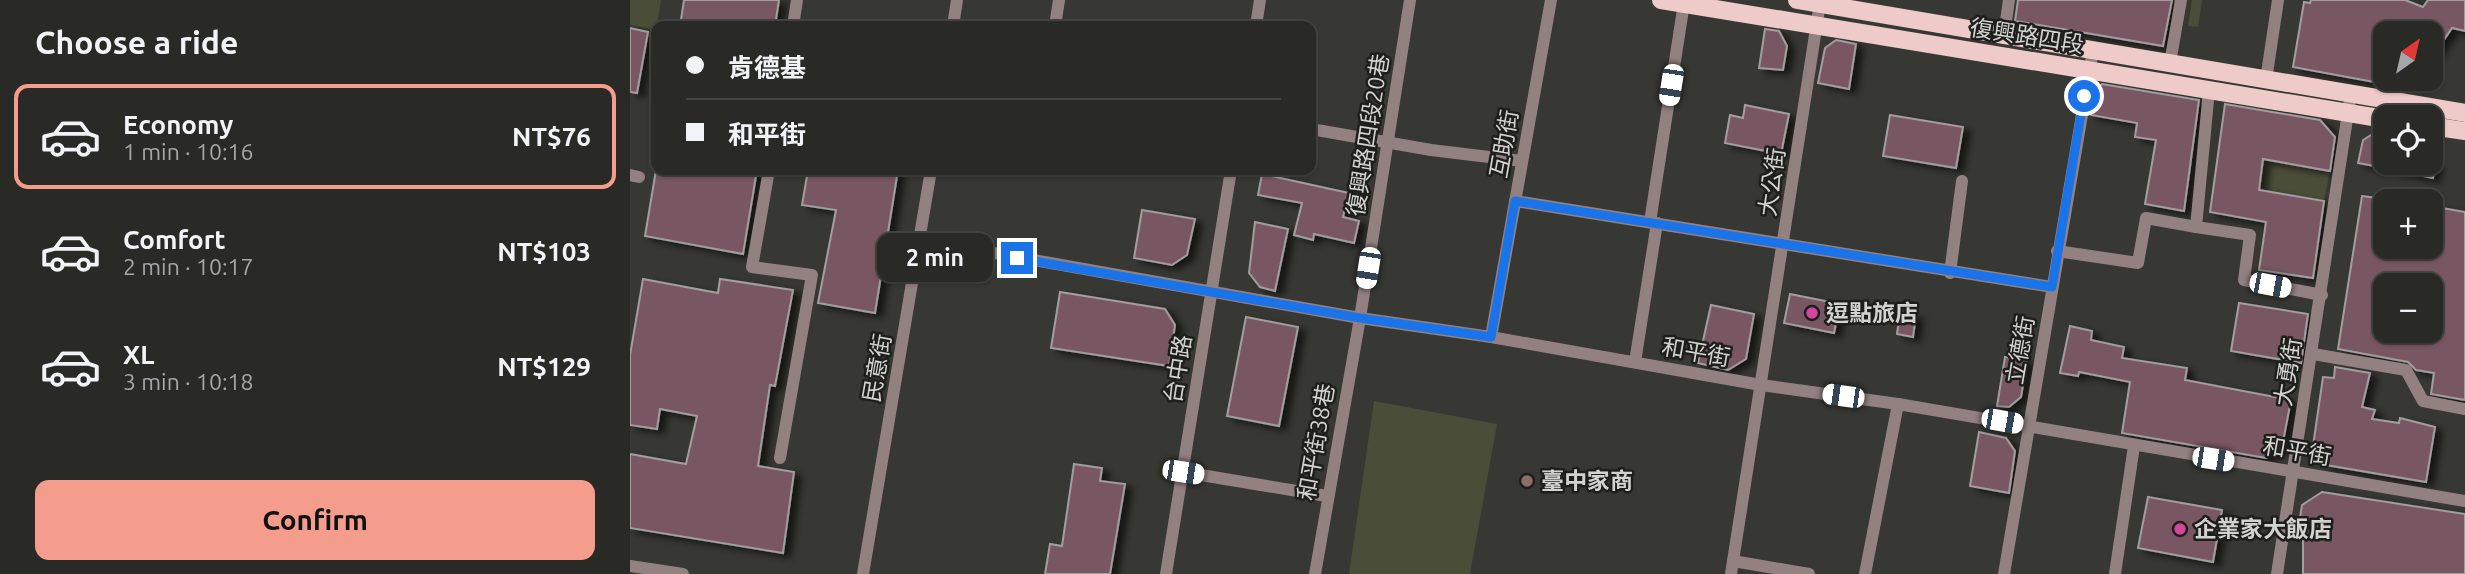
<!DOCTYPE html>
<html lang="en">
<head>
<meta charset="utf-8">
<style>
  :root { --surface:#292926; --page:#353532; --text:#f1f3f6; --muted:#a5a6a7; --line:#454543; --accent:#f59d8d }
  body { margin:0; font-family:Ubuntu,"Noto Sans TC",sans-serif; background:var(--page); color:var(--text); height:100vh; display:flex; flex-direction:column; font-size:26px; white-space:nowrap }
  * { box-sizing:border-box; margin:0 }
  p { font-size:23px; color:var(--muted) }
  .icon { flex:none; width:38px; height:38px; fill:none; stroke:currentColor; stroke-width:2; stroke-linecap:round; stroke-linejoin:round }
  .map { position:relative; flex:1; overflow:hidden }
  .details { display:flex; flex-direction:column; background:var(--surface); width:630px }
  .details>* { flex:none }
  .top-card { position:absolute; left:21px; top:21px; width:665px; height:154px; border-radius:14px; box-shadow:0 2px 5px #0004,0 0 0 2px var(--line); display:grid; align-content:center; height:154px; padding:0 35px; background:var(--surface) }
  .needle { width:46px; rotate:34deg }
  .buttons { position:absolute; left:1743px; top:21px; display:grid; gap:14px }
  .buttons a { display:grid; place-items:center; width:70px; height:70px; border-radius:14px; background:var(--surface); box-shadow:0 2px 5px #0004,0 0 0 2px var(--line); font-size:35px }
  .end { position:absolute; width:32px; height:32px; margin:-16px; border:9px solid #1a73e8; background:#fff; box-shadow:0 0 0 4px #fff }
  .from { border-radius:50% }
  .bubble { position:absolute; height:49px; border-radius:14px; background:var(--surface); box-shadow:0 2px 5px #0004,0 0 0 2px var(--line); font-size:23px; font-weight:700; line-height:49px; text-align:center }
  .car { position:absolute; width:21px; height:42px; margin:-21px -10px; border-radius:9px; box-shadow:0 0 5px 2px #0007; background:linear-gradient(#fff 24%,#345 0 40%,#fff 0 76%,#345 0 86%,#fff 0) }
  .top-card b { display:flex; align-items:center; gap:24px; height:66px; font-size:26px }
  .top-card b+b { border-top:2px solid var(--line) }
  .top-card i { width:18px; height:18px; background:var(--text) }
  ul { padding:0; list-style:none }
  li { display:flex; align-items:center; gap:21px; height:105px; margin:0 14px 10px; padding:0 21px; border:4px solid transparent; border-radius:14px }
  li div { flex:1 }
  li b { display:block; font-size:26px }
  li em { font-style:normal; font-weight:700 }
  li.current { border-color:var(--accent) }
  li>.icon { width:63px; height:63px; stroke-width:1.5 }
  h2 { padding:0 35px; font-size:32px; line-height:84px }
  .cta { display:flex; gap:14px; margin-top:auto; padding:14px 35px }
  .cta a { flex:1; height:80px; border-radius:14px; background:var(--accent); color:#111; font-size:28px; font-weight:700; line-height:80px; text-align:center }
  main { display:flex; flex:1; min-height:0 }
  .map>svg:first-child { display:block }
  .green { fill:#4a4e39 }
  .building { fill:#785762; stroke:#a29d9f; stroke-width:2; fill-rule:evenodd; filter:url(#shadow) }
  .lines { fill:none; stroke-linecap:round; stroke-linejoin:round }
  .minor { stroke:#928180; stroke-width:12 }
  .major { stroke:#eecac8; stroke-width:18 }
  .route { stroke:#1a73e8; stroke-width:9 }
  .hotel-dot { fill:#d1479c; stroke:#1e1e1c; stroke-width:2.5 }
  .education-dot { fill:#8d6e63; stroke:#1e1e1c; stroke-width:2.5 }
  .labels { text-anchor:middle; stroke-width:5; stroke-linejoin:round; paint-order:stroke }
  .street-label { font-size:23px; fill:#d2d2cf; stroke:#1e1e1c }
  .poi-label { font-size:23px; font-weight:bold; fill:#d2d2cf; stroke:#1e1e1c; text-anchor:start }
</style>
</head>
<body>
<main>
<section class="details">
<h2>Choose a ride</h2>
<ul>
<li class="current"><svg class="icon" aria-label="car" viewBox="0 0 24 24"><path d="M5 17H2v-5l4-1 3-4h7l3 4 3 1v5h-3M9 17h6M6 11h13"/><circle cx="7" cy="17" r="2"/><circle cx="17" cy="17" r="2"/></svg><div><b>Economy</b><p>1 min · 10:16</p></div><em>NT$76</em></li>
<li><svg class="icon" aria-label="car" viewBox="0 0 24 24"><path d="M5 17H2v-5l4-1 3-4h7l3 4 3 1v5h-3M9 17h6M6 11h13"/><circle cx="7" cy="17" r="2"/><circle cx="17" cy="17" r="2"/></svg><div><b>Comfort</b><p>2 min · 10:17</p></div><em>NT$103</em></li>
<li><svg class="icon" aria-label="car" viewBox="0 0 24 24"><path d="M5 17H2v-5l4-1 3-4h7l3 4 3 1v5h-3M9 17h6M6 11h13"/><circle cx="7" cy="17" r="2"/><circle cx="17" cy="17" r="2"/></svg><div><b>XL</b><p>3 min · 10:18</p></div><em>NT$129</em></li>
</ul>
<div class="cta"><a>Confirm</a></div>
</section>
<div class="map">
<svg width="1835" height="574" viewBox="0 0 1835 574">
  <defs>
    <filter id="shadow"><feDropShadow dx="7" dy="4" stdDeviation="3.5" flood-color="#0009"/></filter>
  </defs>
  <rect width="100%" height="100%" fill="#373733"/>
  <g class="green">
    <path d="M0 0H31L26 30 0 25Z"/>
    <path d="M1562 0H1572L1568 27 1558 26Z"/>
    <path d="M1633 159 1700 171 1694 201 1629 190Z"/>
    <path d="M744 401 867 424 840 574H719Z"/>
  </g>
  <g class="building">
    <path d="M54 0H149L145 26H50Z"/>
    <path d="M1388 0H1542L1533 46 1385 21Z"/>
    <path d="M1681 0H1775L1793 7 1798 0H1835V31L1822 28 1801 59V33H1755V84L1663 67 1674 2 1680 3Z"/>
    <path d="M0 28 18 32 7 93 0 92Z"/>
    <path d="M1135 29 1149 31 1157 46 1153 70 1129 68Z"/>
    <path d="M1206 40 1226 44 1219 89 1188 83 1195 48Z"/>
    <path d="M1472 84 1569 100 1554 211 1515 204 1526 140 1505 137 1507 123 1461 115 1465 90Z"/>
    <path d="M1595 104 1690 120 1705 137 1700 171 1633 159 1629 190 1694 201 1683 278 1629 270 1636 222 1580 212Z"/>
    <path d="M1115 105 1159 114 1151 154 1095 143 1100 115 1113 118Z"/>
    <path d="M1260 115 1333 127 1326 168 1253 156Z"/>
    <path d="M1749 130H1755V168L1728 163 1733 140Z"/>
    <path d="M1760 163H1805L1803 178 1760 169Z"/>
    <path d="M26 170H127L113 254 15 236Z"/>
    <path d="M178 170H268L245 313 188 303 206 210 172 205Z"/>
    <path d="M632 174 719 193 713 217 729 221 724 243 684 234 683 240 664 235 672 203 628 195Z"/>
    <path d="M1732 196 1755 199V247H1801V206L1835 212V400L1801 394 1804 373 1786 370 1778 362 1708 349ZM1755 285H1801V331H1755Z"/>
    <path d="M512 210 565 219 557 255 542 265 504 258Z"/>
    <path d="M625 222 658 229 645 291 630 287 619 273Z"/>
    <path d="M13 279 88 293 90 279 163 290 145 386 140 385 128 466 164 472 153 553 0 528V454L56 464 67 416 30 409 27 429 0 425V355Z"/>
    <path d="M430 292 535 309 545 325 539 366 421 348Z"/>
    <path d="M1160 294 1210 304 1204 333 1154 323Z"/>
    <path d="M1609 303 1678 314 1671 363 1601 351Z"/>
    <path d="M1081 305 1124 314 1116 359 1098 370 1068 363Z"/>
    <path d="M1270 312 1286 315 1283 337 1267 334Z"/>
    <path d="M616 317 668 327 649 426 597 416Z"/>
    <path d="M1440 326 1462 331 1461 340 1494 347 1492 358 1557 368 1555 380 1661 400 1652 447 1636 458 1492 433 1500 382 1449 372 1448 376 1430 373Z"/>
    <path d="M1375 357 1397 361 1391 397 1379 407 1367 406Z"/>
    <path d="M1705 367 1740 373 1732 407 1745 410 1742 419 1769 423 1770 418 1805 427 1796 482 1696 465 1683 446 1693 377 1704 378Z"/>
    <path d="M1349 432 1376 438 1385 451 1379 493 1340 486Z"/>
    <path d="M444 464 472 468 470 481 495 484 480 574H415L420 544 432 546Z"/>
    <path d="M1692 492 1835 514V574H1673V538L1667 537 1672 505Z"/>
    <path d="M1518 497 1592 510 1583 562 1508 548Z"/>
  </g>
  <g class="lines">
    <g class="minor">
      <path d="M163 26 167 0"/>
      <path d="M323 26 327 0"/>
      <path d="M425 26 429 0"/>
      <path d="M626 26 630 0"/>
      <path d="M1374 35 1379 0"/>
      <path d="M1540 63 1551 0"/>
      <path d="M1636 80 1648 0"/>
      <path d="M1579 90 1566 227 1620 235 1614 280 1692 295"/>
      <path d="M681 129 801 150 892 161"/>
      <path d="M139 170 122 267 182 275 150 458"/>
      <path d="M0 175 9 177"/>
      <path d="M885 201 1422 287"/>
      <path d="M1020 222 1054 3"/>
      <path d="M291 240 730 318 861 337 1131 385 1268 404 1835 501"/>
      <path d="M1427 251 1508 263 1516 218 1566 227"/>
      <path d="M1320 273 1332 181"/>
      <path d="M861 337 921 0"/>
      <path d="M1683 354 1776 370 1793 401 1835 409"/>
      <path d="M1005 362 1027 223"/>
      <path d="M553 472 697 496"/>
      <path d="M1103 561 1179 574"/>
      <path d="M0 566 53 574"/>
      <path d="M233 574 301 170"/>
      <path d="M536 574 601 170"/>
      <path d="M685 574 730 318 780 0"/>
      <path d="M1101 574 1190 3"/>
      <path d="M1235 574 1268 404"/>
      <path d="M1374 574 1463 50"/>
      <path d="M1485 574 1504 446"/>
      <path d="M1647 574 1721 93"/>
    </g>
    <g class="major">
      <path d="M1031 0 1755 119"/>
      <path d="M1167 0 1835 113"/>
      <path d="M1801 126 1835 131"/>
    </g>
  </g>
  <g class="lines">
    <path class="route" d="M387 258 730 318 861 337 885 201 1422 287 1454 96"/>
  </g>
  <g class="hotel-dot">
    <circle cx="1182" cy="313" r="7"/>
    <circle cx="1550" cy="529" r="7"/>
  </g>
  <circle class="education-dot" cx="897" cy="481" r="7"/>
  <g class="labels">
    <g class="street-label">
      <text transform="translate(1397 36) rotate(9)" y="8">復興路四段</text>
      <text transform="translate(738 135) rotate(-81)" y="8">復興路四段20巷</text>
      <text transform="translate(874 144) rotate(-80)" y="8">互助街</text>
      <text transform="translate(1142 182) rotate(-82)" y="8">大公街</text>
      <text transform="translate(1390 350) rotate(-80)" y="8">立德街</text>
      <text transform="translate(1066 352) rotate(10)" y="8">和平街</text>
      <text transform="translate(247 368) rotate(-80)" y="8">民意街</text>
      <text transform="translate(548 369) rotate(-81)" y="8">台中路</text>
      <text transform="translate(1658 372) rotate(-81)" y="8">大勇街</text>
      <text transform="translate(686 442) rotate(-80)" y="8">和平街38巷</text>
      <text transform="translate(1667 451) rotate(10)" y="8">和平街</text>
    </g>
    <g class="poi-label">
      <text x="1196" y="321">逗點旅店</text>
      <text x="911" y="489">臺中家商</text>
      <text x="1564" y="537">企業家大飯店</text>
    </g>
  </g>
</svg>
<div class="buttons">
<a><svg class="needle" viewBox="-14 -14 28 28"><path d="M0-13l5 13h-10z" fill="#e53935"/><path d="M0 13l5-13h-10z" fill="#a5a6a7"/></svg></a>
<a><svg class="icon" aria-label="locate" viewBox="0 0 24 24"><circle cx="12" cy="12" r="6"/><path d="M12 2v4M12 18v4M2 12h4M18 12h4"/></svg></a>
<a>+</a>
<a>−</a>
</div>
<i class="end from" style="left:1454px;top:96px"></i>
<i class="end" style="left:387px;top:258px"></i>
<div class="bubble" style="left:247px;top:233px;width:116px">2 min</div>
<i class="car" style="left:1041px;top:85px;rotate:189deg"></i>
<i class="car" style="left:738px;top:268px;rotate:189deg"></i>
<i class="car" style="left:1640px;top:285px;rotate:101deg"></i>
<i class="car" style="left:1213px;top:396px;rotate:278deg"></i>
<i class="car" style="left:1372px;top:421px;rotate:100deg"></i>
<i class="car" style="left:1583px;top:459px;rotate:99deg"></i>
<i class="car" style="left:553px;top:472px;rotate:99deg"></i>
<div class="top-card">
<b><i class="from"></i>肯德基</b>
<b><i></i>和平街</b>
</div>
</div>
</main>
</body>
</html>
